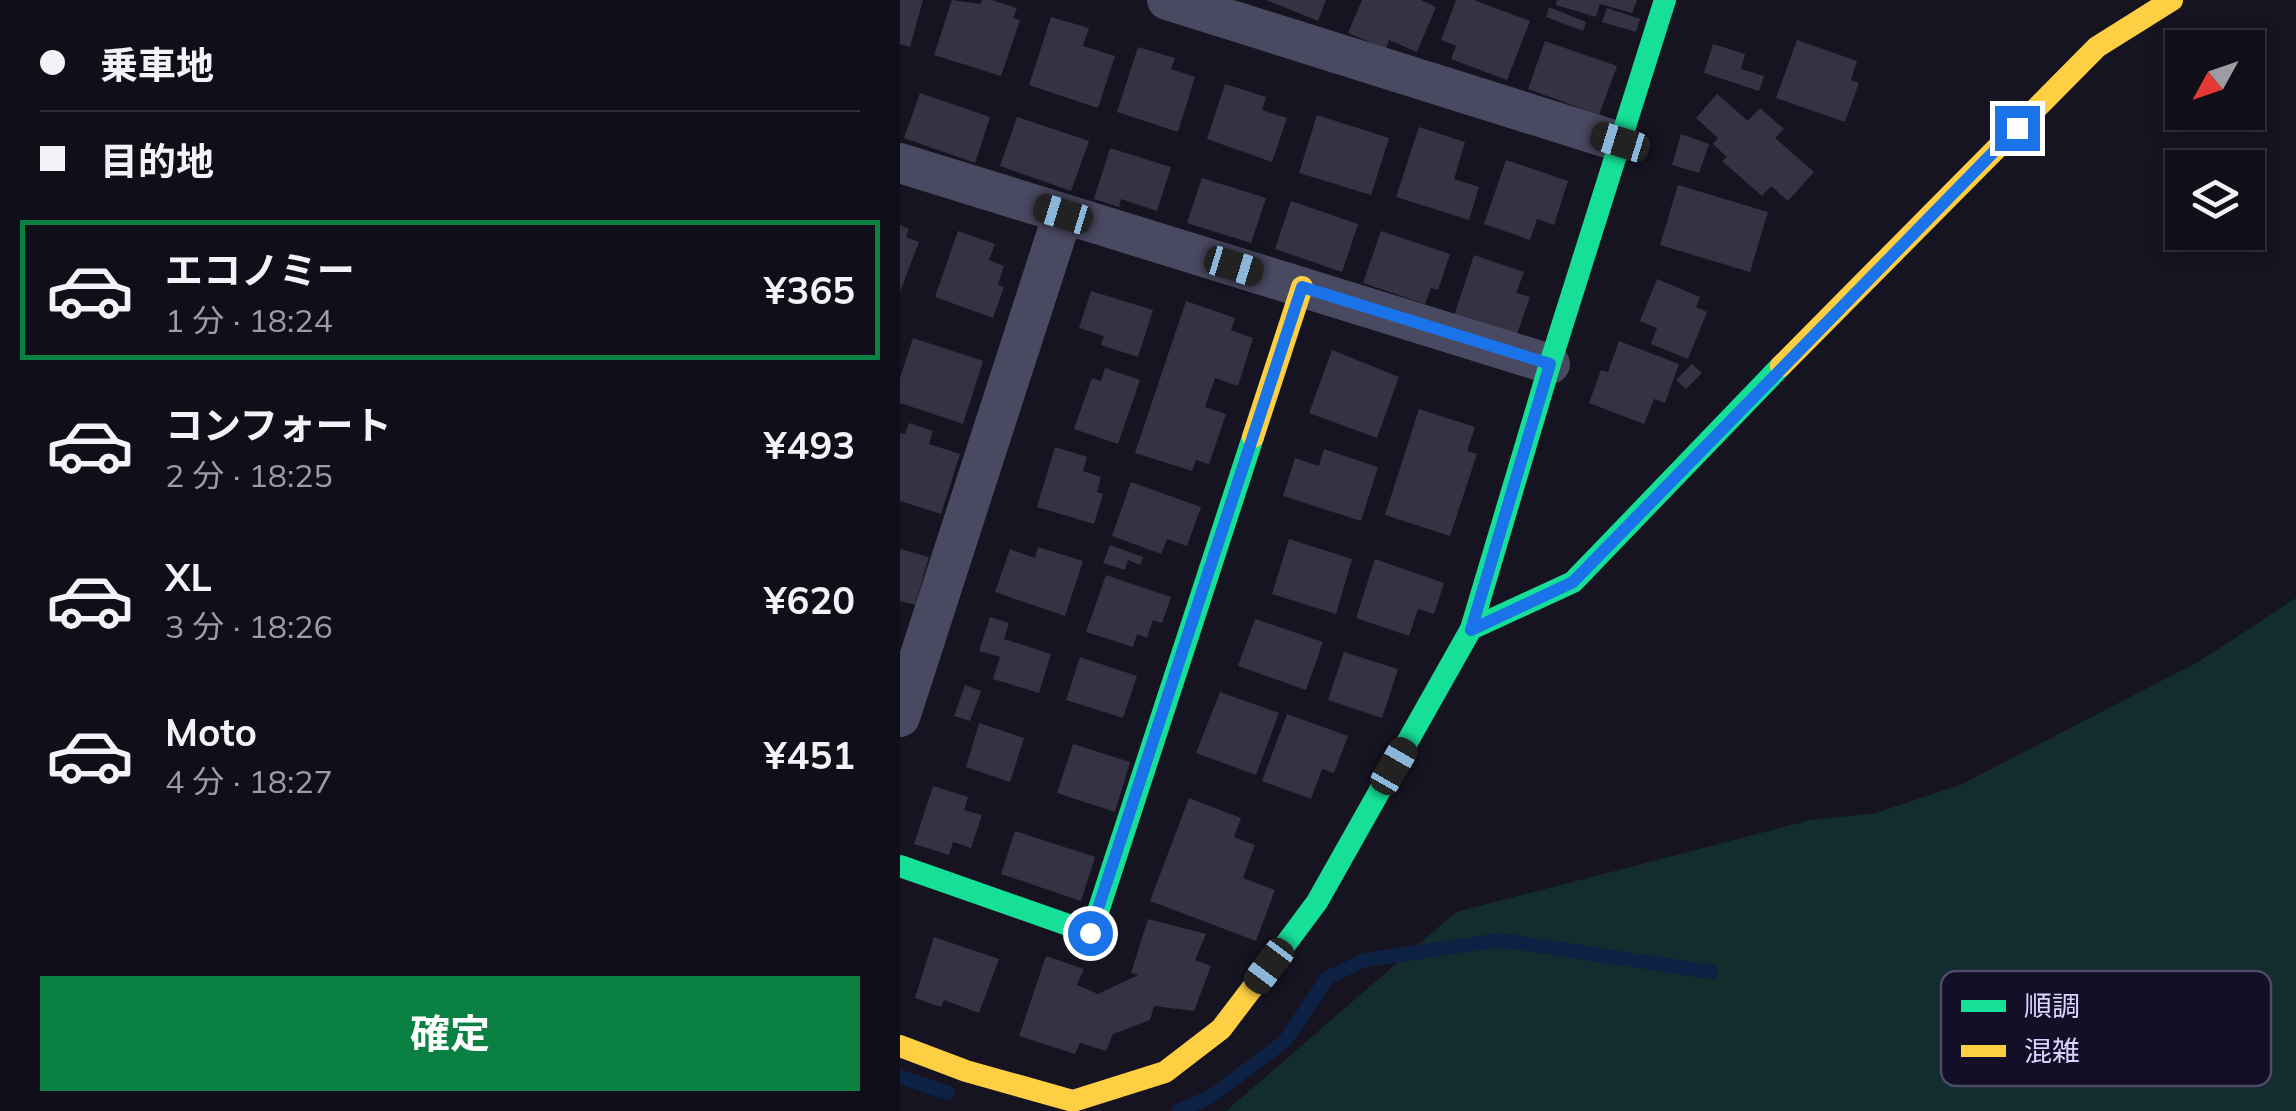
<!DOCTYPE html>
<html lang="ja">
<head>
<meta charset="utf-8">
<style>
  :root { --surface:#100f19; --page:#191822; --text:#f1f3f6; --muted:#9c9ca2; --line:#302f38; --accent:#0b8043 }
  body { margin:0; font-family:Mulish,"Noto Sans JP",sans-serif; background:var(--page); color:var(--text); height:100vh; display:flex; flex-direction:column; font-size:38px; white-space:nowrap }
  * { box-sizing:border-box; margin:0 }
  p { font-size:32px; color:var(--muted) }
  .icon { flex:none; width:55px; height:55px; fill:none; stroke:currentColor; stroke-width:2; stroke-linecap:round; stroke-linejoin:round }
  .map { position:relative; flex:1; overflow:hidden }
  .sheet { display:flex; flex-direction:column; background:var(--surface); width:900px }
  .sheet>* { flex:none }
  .guide { display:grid; align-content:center; height:220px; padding:0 40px; background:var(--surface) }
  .needle { width:65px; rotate:230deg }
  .tools { position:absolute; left:1265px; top:30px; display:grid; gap:20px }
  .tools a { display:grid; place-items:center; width:100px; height:100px; border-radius:0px; background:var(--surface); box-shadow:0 5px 15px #0003,0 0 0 2px var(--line); font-size:50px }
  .end { position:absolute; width:45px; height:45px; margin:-22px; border:12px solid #1a73e8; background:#fff; box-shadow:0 0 0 5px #fff }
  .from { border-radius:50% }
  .car { position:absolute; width:30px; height:60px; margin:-30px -15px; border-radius:12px; box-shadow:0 0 8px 2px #0007; background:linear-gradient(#222 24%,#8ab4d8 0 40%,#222 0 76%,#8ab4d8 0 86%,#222 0) }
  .guide b { display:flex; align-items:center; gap:35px; height:95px; font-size:38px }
  .guide b+b { border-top:2px solid var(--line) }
  .guide i { width:25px; height:25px; background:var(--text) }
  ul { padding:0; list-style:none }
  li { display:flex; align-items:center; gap:30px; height:140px; margin:0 20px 15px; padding:0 20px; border:5px solid transparent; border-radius:0px }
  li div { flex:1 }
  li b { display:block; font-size:38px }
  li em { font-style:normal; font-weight:700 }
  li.selected { border-color:var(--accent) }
  li>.icon { width:90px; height:90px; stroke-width:1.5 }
  .button { display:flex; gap:20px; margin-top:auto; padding:20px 40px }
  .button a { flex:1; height:115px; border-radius:0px; background:var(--accent); color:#fff; font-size:40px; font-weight:700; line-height:115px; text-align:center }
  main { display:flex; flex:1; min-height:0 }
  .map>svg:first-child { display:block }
  .green { fill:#132c2d }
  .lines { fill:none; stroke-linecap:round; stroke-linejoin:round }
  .stream { stroke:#0d2144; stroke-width:14 }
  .building { fill:#343243 }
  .street { stroke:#4a4962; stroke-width:40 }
  .fast { stroke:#16e098; stroke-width:22 }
  .slow { stroke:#ffcf43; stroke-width:22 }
  .route { stroke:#1a73e8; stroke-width:12 }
  .key { fill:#130f26; stroke:#4e4a67; stroke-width:2.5 }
  .key-label { font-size:28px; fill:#d9d4ff }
</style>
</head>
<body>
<main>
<section class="sheet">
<div class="guide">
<b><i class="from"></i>乗車地</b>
<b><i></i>目的地</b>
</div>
<ul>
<li class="selected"><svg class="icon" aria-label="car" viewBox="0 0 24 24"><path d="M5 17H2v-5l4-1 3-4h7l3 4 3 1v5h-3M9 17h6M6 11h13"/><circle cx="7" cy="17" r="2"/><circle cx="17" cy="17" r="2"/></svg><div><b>エコノミー</b><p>1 分 · 18:24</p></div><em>¥365</em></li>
<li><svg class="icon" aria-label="car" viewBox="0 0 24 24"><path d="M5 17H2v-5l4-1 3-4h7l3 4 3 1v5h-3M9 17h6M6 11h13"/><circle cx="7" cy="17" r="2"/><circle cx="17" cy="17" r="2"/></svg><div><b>コンフォート</b><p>2 分 · 18:25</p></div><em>¥493</em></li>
<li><svg class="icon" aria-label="car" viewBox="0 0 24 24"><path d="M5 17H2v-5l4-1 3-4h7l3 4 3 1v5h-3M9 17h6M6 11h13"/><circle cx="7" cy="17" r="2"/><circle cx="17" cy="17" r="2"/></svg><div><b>XL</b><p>3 分 · 18:26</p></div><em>¥620</em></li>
<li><svg class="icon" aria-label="car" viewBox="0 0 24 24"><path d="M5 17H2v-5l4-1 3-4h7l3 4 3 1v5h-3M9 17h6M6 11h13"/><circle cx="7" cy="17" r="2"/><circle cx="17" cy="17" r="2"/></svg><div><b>Moto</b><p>4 分 · 18:27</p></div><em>¥451</em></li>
</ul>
<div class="button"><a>確定</a></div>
</section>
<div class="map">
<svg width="1396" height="1111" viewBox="0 0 1396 1111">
  <rect width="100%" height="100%" fill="#161421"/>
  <path class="green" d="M1396 598V1111H326L556 912 911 820 976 813 1062 784 1300 661Z"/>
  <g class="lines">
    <g class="stream">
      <path d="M0 1077 48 1093"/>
      <path d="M278 1111 310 1097 385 1041 427 978 465 960 600 940 811 972"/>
    </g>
  </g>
  <g class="building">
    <path d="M0 0H23L10 47 0 44Z"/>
    <path d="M52 0 81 4 82 0H91L117 8 113 18 120 20 101 76 34 55Z"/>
    <path d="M366 0H426L418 21Z"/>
    <path d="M462 0H521L536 7 517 52 489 40 486 49 448 33Z"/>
    <path d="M556 0H574L630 21 607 80 551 59 556 46 541 40Z"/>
    <path d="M657 0H737L732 13 700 4 696 17 656 5Z"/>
    <path d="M649 7 686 22 683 31 646 17Z"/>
    <path d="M707 8 740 19 736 32 702 22Z"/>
    <path d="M151 17 189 28 183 46 215 56 198 108 129 85Z"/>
    <path d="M897 40 957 61 951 80 959 83 945 122 876 98Z"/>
    <path d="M645 41 717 66 699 115 628 89Z"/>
    <path d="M813 44 845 54 841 69 864 76 859 91 804 73Z"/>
    <path d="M238 47 275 58 271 69 295 77 278 132 217 112Z"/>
    <path d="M325 84 366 97 362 110 387 118 372 162 307 139Z"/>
    <path d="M20 93 90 117 75 163 4 138Z"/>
    <path d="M817 94 848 121 860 108 884 129 875 138 914 172 888 201 871 186 862 196 822 161 827 157 813 144 818 138 796 118Z"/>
    <path d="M417 115 489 138 471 195 399 173Z"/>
    <path d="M117 117 189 141 171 191 100 166Z"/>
    <path d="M519 127 565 142 554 179 579 187 569 220 496 197Z"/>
    <path d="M781 134 809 144 799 173 772 165Z"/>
    <path d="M210 148 271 167 257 211 221 199 219 207 194 199Z"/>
    <path d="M606 160 668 181 654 225 637 219 630 240 584 224Z"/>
    <path d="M302 178 366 198 351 243 287 223Z"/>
    <path d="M778 185 868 212 850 272 760 245Z"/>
    <path d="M391 201 458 224 442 272 375 249Z"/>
    <path d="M0 225 9 229 6 237 19 242 0 292Z"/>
    <path d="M58 231 95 244 89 260 104 266 98 285 104 287 93 318 35 297Z"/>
    <path d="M481 231 550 254 538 290 531 288 525 304 463 283Z"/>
    <path d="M574 255 624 272 616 293 630 297 616 337 554 316Z"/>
    <path d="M757 279 800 297 796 307 807 312 788 359 751 344 757 328 740 321Z"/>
    <path d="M191 291 253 310 238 357 201 345 204 336 179 328Z"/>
    <path d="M286 301 335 318 331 330 353 338 338 386 315 378 305 407 326 414 309 464 296 460 292 471 235 453Z"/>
    <path d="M13 338 83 361 63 424 0 403V378Z"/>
    <path d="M719 341 779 364 765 403 754 399 744 424 689 403 701 370 708 372Z"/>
    <path d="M432 350 499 377 477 438 409 413Z"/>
    <path d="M792 364 802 373 786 389 776 380Z"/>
    <path d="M205 368 240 380 218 444 174 429 192 378 201 381Z"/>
    <path d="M519 409 575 427 567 451 577 454 550 536 485 515Z"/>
    <path d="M9 423 33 431 29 444 60 454 41 514 0 501V433L5 434Z"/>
    <path d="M155 447 187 457 183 471 201 477 197 492 203 494 194 524 137 507Z"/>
    <path d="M424 449 478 467 461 521 383 496 395 458 419 466Z"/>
    <path d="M231 482 301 507 287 546 267 539 261 554 212 536Z"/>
    <path d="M389 539 452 559 436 614 372 594Z"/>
    <path d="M210 545 243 557 240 565 228 560 225 570 203 563Z"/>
    <path d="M138 547 183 561 165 616 95 592 110 549 135 558Z"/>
    <path d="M0 549 29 557 15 605 0 601Z"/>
    <path d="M475 559 544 583 534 614 518 609 509 636 456 618Z"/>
    <path d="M206 575 271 597 262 623 253 620 247 638 237 634 233 647 186 632Z"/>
    <path d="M90 617 109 623 104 639 151 654 139 693 93 679 100 657 79 651Z"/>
    <path d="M355 619 423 642 406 690 338 666Z"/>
    <path d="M444 652 498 669 482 718 428 700Z"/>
    <path d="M180 657 237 676 223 718 166 700Z"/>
    <path d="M65 685 81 691 70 721 54 716Z"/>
    <path d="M320 692 379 713 356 775 296 753Z"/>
    <path d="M387 714 448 736 434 773 422 769 411 799 362 781Z"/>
    <path d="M79 723 124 738 110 782 66 767Z"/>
    <path d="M173 744 230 762 215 812 157 793Z"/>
    <path d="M33 786 68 797 64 810 82 815 71 848 53 842 49 855 14 844Z"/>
    <path d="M289 798 341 818 334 837 355 845 343 878 375 890 356 941 250 901Z"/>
    <path d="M115 831 195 857 181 901 101 874Z"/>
    <path d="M248 919 306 934 295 960 311 966 294 1011 254 1006 250 1020 213 1034 206 1051 180 1043 175 1054 119 1036 146 956 184 969 177 985 198 994 238 975 231 973Z"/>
    <path d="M34 937 99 959 79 1013 44 1000 41 1007 15 998Z"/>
  </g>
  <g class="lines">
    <g class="street">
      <path d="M267 0 720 142"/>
      <path d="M0 163 650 364"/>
      <path d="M0 717 163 214"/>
    </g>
    <g class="fast">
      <path d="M571 629 650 364 765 0"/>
      <path d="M0 866 191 933 353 437"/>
      <path d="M379 953 417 902 571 629 673 582 881 366"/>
    </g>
    <g class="slow">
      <path d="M881 366 1197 47 1272 0"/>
      <path d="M353 437 402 287"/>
      <path d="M0 1046 66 1071 173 1101 265 1072 321 1029 379 953"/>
    </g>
  </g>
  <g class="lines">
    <path class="route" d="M190 933 402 287 650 364 571 630 673 582 1117 128"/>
  </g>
  <rect x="1041" y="971" width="330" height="115" rx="15" class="key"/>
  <rect x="1061" y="1000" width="45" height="12" fill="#16e098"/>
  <rect x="1061" y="1045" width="45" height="12" fill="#ffcf43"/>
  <g class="key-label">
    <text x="1124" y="1016">順調</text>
    <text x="1124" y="1061">混雑</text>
  </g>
</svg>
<div class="tools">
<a><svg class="needle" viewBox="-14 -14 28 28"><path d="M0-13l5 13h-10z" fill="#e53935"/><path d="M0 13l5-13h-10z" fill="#9c9ca2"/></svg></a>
<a><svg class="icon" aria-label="layers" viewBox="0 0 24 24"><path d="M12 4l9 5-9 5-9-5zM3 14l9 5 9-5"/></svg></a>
</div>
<i class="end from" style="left:190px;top:933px"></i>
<i class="end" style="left:1117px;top:128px"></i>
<i class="car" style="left:720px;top:142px;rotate:287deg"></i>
<i class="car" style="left:163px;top:214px;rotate:287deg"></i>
<i class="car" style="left:334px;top:266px;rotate:107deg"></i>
<i class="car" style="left:494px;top:766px;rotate:30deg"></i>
<i class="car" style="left:369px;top:966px;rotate:217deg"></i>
</div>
</main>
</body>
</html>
